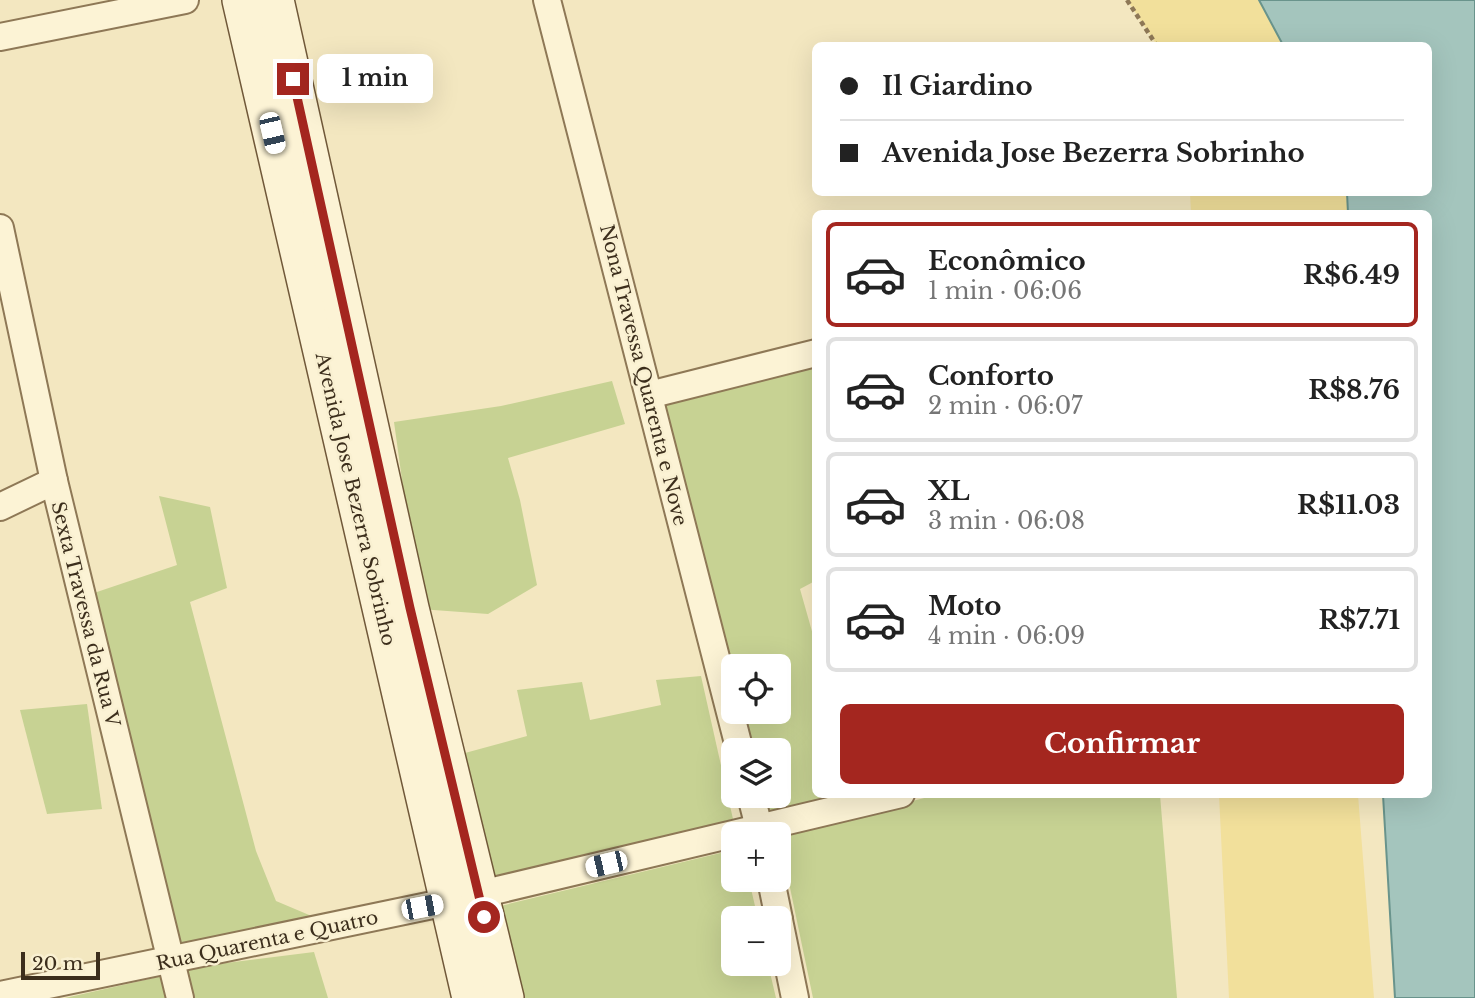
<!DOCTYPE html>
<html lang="pt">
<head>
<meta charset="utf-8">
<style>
  :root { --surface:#fff; --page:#f6f6f6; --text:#222; --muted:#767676; --line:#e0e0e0; --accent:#a4261f }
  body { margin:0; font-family:"Libre Baskerville",serif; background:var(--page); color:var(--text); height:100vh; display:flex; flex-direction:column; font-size:26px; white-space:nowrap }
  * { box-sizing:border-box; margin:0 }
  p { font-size:23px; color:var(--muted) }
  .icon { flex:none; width:38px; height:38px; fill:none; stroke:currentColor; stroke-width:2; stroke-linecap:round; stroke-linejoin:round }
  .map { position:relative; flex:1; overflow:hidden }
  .side { position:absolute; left:812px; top:210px; width:620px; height:588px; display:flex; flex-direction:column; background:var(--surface); border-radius:10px; box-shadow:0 7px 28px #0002 }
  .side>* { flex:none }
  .guide { position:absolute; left:812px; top:42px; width:620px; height:154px; border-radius:10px; box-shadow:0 7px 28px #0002; display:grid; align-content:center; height:154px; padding:0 28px; background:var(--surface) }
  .tools { position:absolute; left:721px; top:654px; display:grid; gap:14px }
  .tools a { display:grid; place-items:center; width:70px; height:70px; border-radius:10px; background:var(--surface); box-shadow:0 7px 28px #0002; font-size:35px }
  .scale { position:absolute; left:21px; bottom:18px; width:79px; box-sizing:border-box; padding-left:7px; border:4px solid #3c2e1c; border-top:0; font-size:19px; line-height:24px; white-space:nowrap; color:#3c2e1c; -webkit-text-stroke:5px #f9f0d1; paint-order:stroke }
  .end { position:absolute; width:32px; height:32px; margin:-16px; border:9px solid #a4261f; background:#fff; box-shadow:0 0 0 4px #fff }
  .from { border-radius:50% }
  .bubble { position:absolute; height:49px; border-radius:10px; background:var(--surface); box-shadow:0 7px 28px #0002; font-size:23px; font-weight:800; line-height:49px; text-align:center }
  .car { position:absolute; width:21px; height:42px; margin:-21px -10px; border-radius:9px; box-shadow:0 0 5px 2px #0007; background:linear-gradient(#fff 24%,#345 0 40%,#fff 0 76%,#345 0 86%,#fff 0) }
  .guide b { display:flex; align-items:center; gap:24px; height:66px; font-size:26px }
  .guide b+b { border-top:2px solid var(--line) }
  .guide i { width:18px; height:18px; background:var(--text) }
  ul { padding:12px 0 0; list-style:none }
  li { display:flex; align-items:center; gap:21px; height:105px; margin:0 14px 10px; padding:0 14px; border:4px solid var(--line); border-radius:10px }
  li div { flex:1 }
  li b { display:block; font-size:26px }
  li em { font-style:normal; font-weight:800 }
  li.active { border-color:var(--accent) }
  li>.icon { width:63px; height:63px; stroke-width:1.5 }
  .button { display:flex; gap:14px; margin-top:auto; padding:14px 28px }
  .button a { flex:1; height:80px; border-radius:10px; background:var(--accent); color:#fff; font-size:28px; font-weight:800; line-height:80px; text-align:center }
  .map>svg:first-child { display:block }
  .green { fill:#c7d293 }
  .sand { fill:#f2e09b }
  .water { fill:#a4c5bd; stroke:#69948c; stroke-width:2 }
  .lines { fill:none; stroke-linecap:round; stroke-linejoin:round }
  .street-casing { stroke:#8e7856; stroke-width:30 }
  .secondary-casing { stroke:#705839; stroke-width:40 }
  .path { stroke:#8e7856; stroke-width:4.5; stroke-dasharray:5 3.5; stroke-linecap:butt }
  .street { stroke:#fcf3d5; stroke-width:26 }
  .secondary { stroke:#fcf3d5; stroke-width:37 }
  .route { stroke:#a4261f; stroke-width:9 }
  .labels { text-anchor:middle; stroke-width:5; stroke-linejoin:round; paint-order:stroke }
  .street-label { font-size:19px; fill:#3c2e1c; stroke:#f9f0d1 }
</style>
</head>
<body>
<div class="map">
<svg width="1475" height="998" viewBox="0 0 1475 998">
  <rect width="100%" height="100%" fill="#f3e7c0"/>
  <g class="green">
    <path d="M815 362V581L800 589 815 642 816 794 850 795 766 817 761 796H779V751H750L741 712H779V667H733V682L660 401Z"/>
    <path d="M612 381 625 424 508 458 520 500 537 585 488 614 420 609 394 422 501 406Z"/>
    <path d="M159 496 210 507 227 588 190 602 256 851 276 901 321 920 176 953 91 594 177 565Z"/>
    <path d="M701 676 733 819 481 882 454 756 527 736 517 690 582 682 590 720 661 705 656 680Z"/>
    <path d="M87 704 102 809 47 814 20 710Z"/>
    <path d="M936 795H1160L1177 998H813L779 835Z"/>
    <path d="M733 850V880H749L758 919H733V964H768L776 998H519L496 907Z"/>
    <path d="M314 952 328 998H191L186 968Z"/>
    <path d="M167 975 171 998H65Z"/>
  </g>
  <g class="sand">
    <path d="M1127 0H1398L1417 45H1157Z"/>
    <path d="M1428 192V214L1191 213 1190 193Z"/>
    <path d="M1219 795H1358L1374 998H1229Z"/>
  </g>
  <path class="water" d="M1259 0H1475V998H1395L1383 795 1428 794V214L1348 213 1347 193 1428 192V46L1283 45Z"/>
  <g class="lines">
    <defs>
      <g id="street">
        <path d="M547 0 740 751"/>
        <path d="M0 37 185 0"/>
        <path d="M0 228 54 481 180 998"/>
        <path d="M649 395 816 353"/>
        <path d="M0 507 54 481"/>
        <path d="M751 796 761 835"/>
        <path d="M771 880 779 919"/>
        <path d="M779 920 795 998"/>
        <path d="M0 995 447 902 901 794"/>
      </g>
      <g id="secondary">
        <path d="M241 0 471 998"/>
        <path d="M275 0 410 608 505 998"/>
      </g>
    </defs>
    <use href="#street" class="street-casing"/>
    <use href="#secondary" class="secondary-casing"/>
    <path class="path" d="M1127 0 1157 46"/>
    <use href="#street" class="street"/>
    <use href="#secondary" class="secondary"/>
  </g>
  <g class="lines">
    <path class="route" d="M293 79 410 608 484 917"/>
  </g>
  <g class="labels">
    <g class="street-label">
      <text transform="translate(644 375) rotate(76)" y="7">Nona Travessa Quarenta e Nove</text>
      <text transform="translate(356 499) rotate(77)" y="7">Avenida Jose Bezerra Sobrinho</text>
      <text transform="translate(86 614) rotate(76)" y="7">Sexta Travessa da Rua V</text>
      <text transform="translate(267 940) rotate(-12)" y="7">Rua Quarenta e Quatro</text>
    </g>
  </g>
</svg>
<div class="tools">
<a><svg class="icon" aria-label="locate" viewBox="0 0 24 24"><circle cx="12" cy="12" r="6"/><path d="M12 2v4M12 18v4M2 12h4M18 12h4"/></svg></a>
<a><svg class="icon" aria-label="layers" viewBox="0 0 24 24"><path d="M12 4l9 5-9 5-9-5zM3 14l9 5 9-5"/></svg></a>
<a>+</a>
<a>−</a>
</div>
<div class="scale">20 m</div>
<i class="end from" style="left:484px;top:917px"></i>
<i class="end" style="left:293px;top:79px"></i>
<div class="bubble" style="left:317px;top:54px;width:116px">1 min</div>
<i class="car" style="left:272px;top:133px;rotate:167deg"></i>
<i class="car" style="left:606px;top:864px;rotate:257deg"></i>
<i class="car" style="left:422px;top:907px;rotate:79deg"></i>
<div class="guide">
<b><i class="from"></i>Il Giardino</b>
<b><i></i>Avenida Jose Bezerra Sobrinho</b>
</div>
<section class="side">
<ul>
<li class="active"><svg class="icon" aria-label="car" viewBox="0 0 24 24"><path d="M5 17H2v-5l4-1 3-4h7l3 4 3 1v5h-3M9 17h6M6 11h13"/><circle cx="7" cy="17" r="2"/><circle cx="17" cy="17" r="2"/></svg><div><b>Econômico</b><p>1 min · 06:06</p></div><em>R$6.49</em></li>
<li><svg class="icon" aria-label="car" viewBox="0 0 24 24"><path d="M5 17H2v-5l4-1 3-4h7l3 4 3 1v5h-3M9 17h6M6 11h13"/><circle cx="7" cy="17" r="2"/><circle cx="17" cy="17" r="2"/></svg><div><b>Conforto</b><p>2 min · 06:07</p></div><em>R$8.76</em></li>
<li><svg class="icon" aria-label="car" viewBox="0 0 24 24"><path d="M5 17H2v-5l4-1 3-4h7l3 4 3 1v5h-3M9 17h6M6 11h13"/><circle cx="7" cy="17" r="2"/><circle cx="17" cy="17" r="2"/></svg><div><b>XL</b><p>3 min · 06:08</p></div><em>R$11.03</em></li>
<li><svg class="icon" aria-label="car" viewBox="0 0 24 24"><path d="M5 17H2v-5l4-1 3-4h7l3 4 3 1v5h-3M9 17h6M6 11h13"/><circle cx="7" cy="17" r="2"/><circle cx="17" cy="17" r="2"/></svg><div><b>Moto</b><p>4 min · 06:09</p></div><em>R$7.71</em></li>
</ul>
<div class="button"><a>Confirmar</a></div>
</section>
</div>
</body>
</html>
